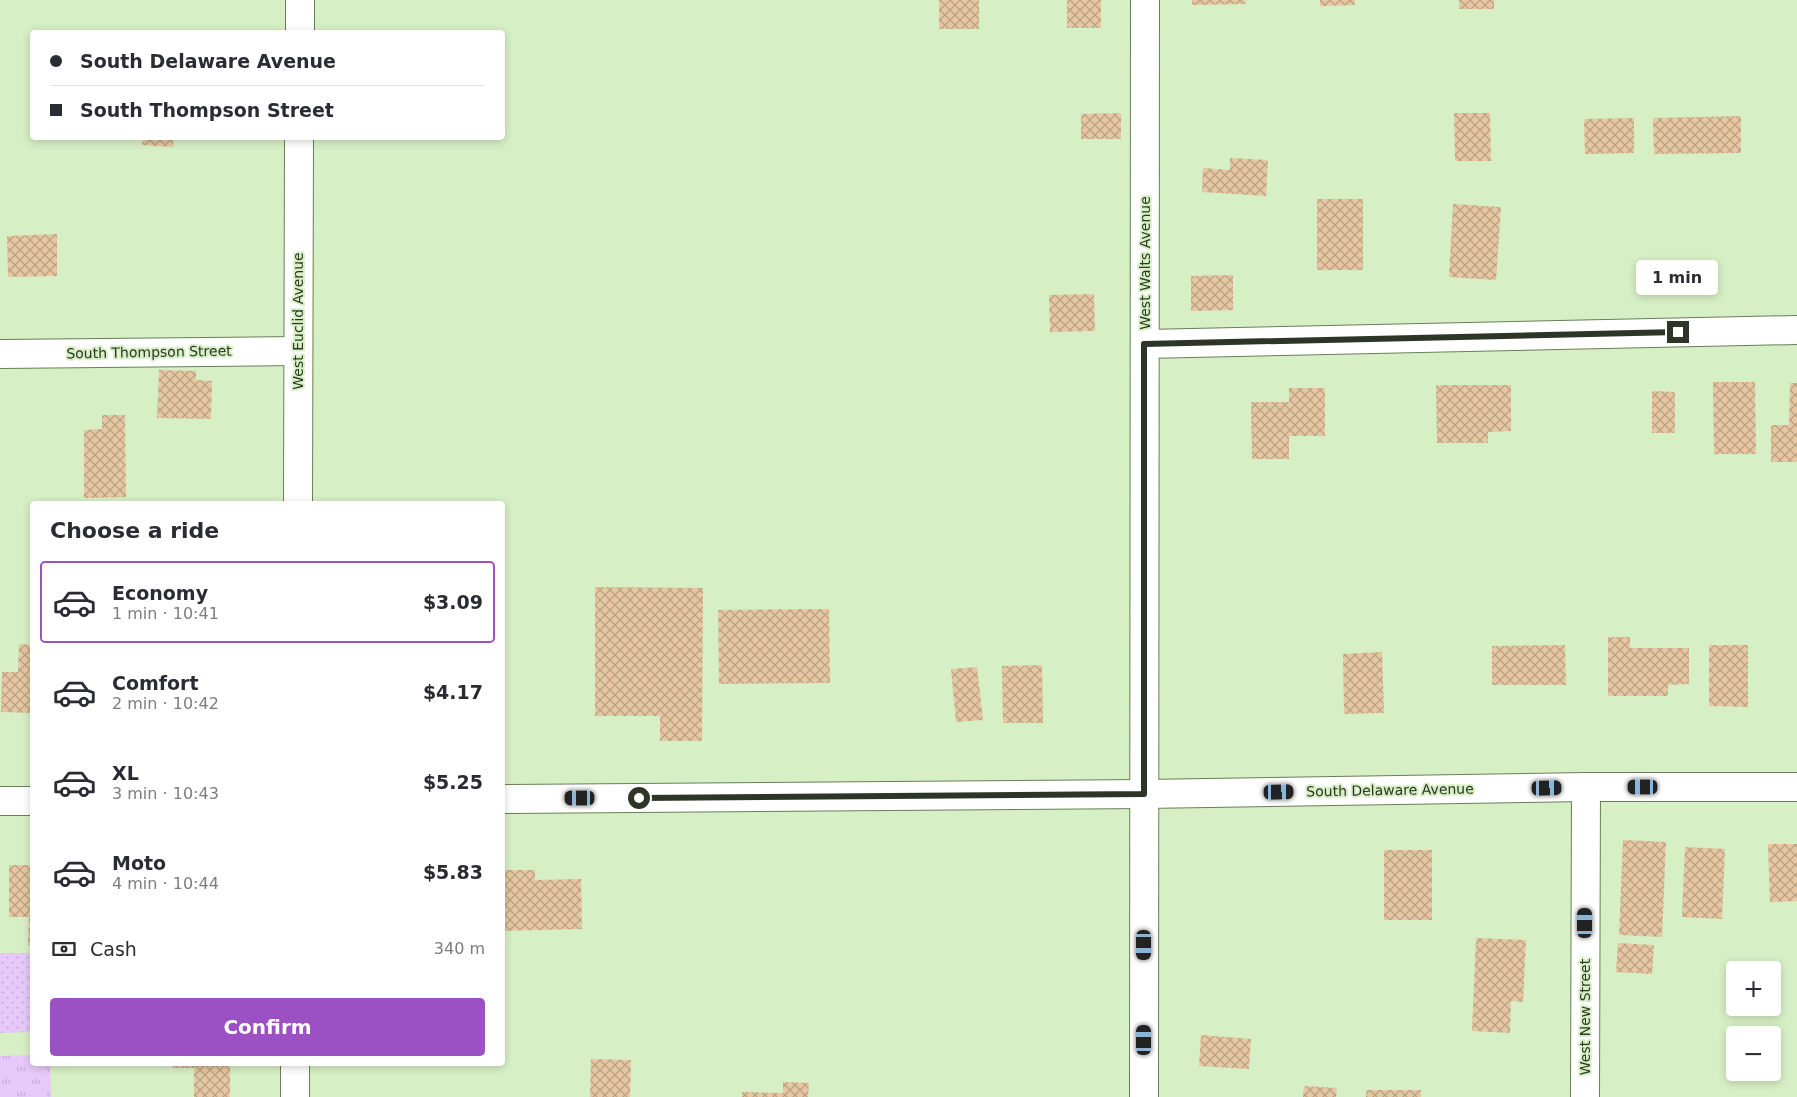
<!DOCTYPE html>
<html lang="en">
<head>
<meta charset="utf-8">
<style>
  :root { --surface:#fff; --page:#f7f7f7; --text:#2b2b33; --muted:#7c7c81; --line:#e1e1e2; --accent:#9b51c3 }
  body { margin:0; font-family:"DejaVu Sans",sans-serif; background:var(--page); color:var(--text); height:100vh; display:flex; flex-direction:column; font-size:19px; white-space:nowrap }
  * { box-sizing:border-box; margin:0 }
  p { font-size:16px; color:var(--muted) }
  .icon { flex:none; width:28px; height:28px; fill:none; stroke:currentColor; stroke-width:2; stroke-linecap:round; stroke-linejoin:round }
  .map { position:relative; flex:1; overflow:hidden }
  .drawer { position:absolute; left:30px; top:501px; width:475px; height:565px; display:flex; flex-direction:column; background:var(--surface); border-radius:5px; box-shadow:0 2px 8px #0003 }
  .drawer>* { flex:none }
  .banner { position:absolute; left:30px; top:30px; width:475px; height:110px; border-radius:5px; box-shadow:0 2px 8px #0003; display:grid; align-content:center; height:110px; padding:0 20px; background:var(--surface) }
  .fabs { position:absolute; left:1726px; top:961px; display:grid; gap:10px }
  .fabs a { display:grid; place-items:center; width:55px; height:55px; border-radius:5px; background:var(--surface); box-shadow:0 2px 8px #0003; font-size:25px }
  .end { position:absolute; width:22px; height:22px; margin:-11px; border:6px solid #2d3626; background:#fff; box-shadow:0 0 0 2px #fff }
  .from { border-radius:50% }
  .bubble { position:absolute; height:35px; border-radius:5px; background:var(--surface); box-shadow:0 2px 8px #0003; font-size:16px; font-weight:700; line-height:35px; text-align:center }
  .car { position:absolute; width:15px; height:30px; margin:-15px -8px; border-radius:6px; box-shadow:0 0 4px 1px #0007; background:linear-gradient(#222 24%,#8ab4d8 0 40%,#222 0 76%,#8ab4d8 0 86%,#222 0) }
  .banner b { display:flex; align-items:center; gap:18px; height:48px; font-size:19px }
  .banner b+b { border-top:1px solid var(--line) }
  .banner i { width:12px; height:12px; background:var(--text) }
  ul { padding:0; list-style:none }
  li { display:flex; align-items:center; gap:15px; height:82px; margin:0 10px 8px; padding:0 10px; border:2px solid transparent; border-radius:5px }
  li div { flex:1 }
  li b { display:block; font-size:19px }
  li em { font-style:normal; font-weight:700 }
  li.active { border-color:var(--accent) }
  li>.icon { width:45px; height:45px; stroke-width:1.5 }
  h2 { padding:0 20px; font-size:22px; line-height:60px }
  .pay { display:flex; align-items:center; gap:12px; height:55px; padding:0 20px; font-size:19px }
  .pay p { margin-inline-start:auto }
  .action { display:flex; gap:10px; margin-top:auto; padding:10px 20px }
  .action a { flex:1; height:58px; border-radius:5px; background:var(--accent); color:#fff; font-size:20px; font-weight:700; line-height:58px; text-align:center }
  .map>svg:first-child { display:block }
  .grass { fill:url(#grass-tufts) }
  .garden { fill:url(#garden-dots) }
  .building { fill:url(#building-cross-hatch) }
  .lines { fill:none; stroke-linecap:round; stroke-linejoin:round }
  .street-casing { stroke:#697f58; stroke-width:30 }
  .secondary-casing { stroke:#697f58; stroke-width:30 }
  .street { stroke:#fff; stroke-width:28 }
  .secondary { stroke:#fff; stroke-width:28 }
  .route { stroke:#2d3626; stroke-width:6 }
  .labels { text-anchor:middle; stroke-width:4; stroke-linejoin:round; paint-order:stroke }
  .street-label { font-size:14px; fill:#2d3626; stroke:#d7efc5 }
</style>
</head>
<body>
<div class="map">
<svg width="1797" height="1097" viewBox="0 0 1797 1097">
  <defs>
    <pattern id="grass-tufts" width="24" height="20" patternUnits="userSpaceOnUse" patternTransform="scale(1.25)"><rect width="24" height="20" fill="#e6c9f9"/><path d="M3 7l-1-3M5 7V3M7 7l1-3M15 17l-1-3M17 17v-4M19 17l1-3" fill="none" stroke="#c6add5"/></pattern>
    <pattern id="garden-dots" width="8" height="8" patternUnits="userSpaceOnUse" patternTransform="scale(1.25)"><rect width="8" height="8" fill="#e6c9f9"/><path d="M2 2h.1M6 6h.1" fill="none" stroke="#c6add5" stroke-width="1.8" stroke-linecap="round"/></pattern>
    <pattern id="building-cross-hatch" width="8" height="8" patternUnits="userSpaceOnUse" patternTransform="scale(1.25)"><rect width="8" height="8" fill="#e6c7a1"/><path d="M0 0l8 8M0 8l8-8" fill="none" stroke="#bba283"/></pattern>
  </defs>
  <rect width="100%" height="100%" fill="#d7efc5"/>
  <path class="grass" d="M32 1055V1064H50L51 1097H0V1056Z"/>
  <path class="garden" d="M0 953H32V1032L0 1033Z"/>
  <g class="building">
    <rect x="939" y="0" width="40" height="29"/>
    <rect x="1067" y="0" width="34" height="28"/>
    <path d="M1192 0H1245L1246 4 1192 5Z"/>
    <path d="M1320 0H1355V5L1320 6Z"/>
    <rect x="1459" y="0" width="35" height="9"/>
    <path d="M1121 113V139H1081V114Z"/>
    <path d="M1454 113H1490L1491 161H1455Z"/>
    <path d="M1741 116V153L1654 154 1653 118Z"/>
    <path d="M1634 118V153L1585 154 1584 119Z"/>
    <path d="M143 138H174L173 147 142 145Z"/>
    <path d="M1230 158 1268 160 1266 196 1202 192 1203 168 1230 170Z"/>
    <rect x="1317" y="199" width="46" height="71"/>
    <path d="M1453 204 1501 207 1496 280 1449 277Z"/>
    <path d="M57 234V276L8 277 7 236Z"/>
    <path d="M1233 275V310L1191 311V276Z"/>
    <path d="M1094 294 1095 331 1050 332 1049 295Z"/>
    <path d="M159 370 196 371V380L212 381 211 419 157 418Z"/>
    <path d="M1713 382H1755L1756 454H1714Z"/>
    <path d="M1790 383H1797V462H1771V425H1789Z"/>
    <path d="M1436 385H1511V431L1488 432V443H1437Z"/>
    <path d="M1289 388H1325V436H1289V459H1252L1251 402H1289Z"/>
    <path d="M1652 391 1675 392V433H1652Z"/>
    <path d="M102 415H125L126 497 84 498V430L102 429Z"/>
    <path d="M595 587 703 588 702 741H660V716H595Z"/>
    <path d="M829 609 830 683 719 684 718 610Z"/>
    <path d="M1608 637H1630V648H1689V684L1668 685V696H1608Z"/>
    <path d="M19 644 32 645V713L1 712 2 672H18Z"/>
    <path d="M1565 645 1566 685H1492V646Z"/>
    <path d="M1709 645H1748V707L1709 706Z"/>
    <path d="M1382 652 1384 713 1344 714 1343 654Z"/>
    <path d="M1042 665 1043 723H1003L1002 666Z"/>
    <path d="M977 667 983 720 956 722 951 669Z"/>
    <path d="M1623 840 1666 842 1662 937 1619 935Z"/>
    <path d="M1768 844H1797V901L1770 902Z"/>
    <path d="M1685 847 1725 849 1722 919 1682 917Z"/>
    <rect x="1384" y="850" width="48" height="70"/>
    <path d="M9 865H32V946H28L29 917H9Z"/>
    <path d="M502 870H535V880L581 879 582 929 502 931Z"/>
    <path d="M1476 938 1526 940 1523 1002 1511 1001 1510 1033 1472 1031Z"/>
    <path d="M1618 943 1654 945 1652 974 1616 972Z"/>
    <path d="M1201 1035 1251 1039 1249 1069 1199 1066Z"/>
    <path d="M591 1059 631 1060 630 1097H590Z"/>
    <path d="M173 1064H230V1097H194V1068H173Z"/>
    <path d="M783 1082 809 1083 808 1097H742V1092L783 1093Z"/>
    <path d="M1304 1086 1337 1088 1336 1097H1303Z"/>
    <rect x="1366" y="1090" width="55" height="7"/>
  </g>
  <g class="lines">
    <defs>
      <g id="street">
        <path d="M1145 344 1797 330"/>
        <path d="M0 354 298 351"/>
        <path d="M502 799 1144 794 1586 787H1797"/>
        <path d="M0 801H32"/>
        <path d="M1144 1097 1145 0"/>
        <path d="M1585 1097 1586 787"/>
      </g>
      <g id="secondary">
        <path d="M300 32V0"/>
        <path d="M298 504 299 138"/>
        <path d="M295 1097V1064"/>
      </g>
    </defs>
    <use href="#street" class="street-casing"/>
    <use href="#secondary" class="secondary-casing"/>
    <use href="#street" class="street"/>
    <use href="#secondary" class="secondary"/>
  </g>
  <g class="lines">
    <path class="route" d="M639 798 1144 794V344L1678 332"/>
  </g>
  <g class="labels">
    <g class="street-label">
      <text transform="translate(1145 263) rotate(-90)" y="5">West Walts Avenue</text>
      <text transform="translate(298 321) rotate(-90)" y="5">West Euclid Avenue</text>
      <text transform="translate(149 352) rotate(-1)" y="5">South Thompson Street</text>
      <text transform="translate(1390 790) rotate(-1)" y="5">South Delaware Avenue</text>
      <text transform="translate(1585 1017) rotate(-90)" y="5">West New Street</text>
    </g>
  </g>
</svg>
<div class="fabs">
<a>+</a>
<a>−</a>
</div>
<i class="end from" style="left:639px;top:798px"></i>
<i class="end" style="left:1678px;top:332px"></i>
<div class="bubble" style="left:1636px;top:260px;width:82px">1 min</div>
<i class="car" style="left:1643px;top:787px;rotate:270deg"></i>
<i class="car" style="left:1547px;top:788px;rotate:89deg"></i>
<i class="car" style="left:1279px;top:792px;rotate:89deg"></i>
<i class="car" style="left:580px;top:798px;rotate:270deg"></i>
<i class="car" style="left:1585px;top:923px;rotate:0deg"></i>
<i class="car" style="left:1144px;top:945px;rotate:180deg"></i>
<i class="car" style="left:1144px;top:1040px;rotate:0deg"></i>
<div class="banner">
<b><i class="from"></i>South Delaware Avenue</b>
<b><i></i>South Thompson Street</b>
</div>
<section class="drawer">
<h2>Choose a ride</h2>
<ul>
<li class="active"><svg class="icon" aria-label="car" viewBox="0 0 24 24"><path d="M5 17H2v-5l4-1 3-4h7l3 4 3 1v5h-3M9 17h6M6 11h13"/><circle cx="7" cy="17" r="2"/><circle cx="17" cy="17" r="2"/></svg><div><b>Economy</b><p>1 min · 10:41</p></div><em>$3.09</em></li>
<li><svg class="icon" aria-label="car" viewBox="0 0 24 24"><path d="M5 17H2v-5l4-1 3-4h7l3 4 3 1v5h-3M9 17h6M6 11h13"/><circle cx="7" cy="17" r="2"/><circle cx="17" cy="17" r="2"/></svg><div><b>Comfort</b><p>2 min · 10:42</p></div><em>$4.17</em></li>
<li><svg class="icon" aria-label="car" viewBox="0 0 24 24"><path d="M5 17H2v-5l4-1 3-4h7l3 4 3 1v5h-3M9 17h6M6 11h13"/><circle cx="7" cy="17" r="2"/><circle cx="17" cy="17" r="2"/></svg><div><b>XL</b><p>3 min · 10:43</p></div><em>$5.25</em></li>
<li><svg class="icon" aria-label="car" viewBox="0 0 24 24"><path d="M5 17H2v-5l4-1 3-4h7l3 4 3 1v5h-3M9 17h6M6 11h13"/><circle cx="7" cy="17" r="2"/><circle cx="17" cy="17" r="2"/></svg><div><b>Moto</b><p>4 min · 10:44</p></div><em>$5.83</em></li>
</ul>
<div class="pay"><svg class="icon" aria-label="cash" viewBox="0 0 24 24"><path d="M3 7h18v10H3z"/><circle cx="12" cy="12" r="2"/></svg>Cash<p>340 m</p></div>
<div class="action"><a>Confirm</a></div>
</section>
</div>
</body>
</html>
